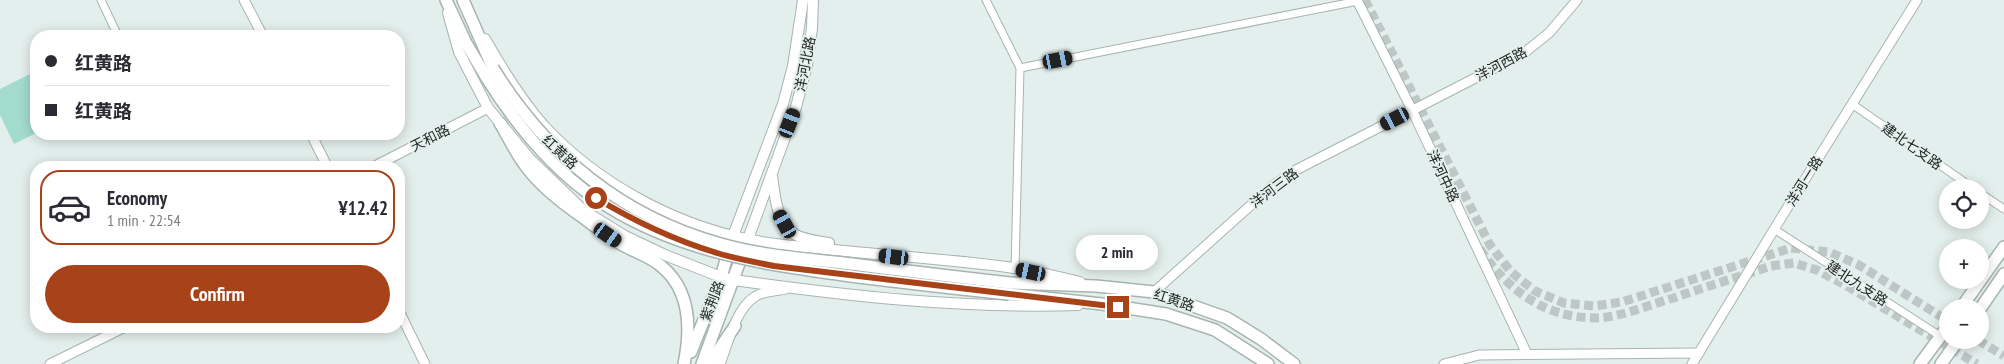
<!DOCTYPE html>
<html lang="en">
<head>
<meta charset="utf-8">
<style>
  :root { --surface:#fff; --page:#f2f2f3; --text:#2b2b33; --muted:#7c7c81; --line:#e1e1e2; --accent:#a84218 }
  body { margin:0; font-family:"PT Sans Narrow","Noto Sans SC",sans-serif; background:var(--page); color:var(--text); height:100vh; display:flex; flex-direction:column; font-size:19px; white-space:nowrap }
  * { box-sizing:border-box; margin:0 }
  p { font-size:16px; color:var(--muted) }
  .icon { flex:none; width:28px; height:28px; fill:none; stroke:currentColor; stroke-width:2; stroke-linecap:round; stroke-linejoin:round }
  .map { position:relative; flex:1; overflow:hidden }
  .sheet { position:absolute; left:30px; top:161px; width:375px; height:172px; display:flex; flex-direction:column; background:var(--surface); border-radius:20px; box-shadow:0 2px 12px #0003 }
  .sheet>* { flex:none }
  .guide { position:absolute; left:30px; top:30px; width:375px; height:110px; border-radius:20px; box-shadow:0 2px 12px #0003; display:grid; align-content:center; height:110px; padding:0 15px; background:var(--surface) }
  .fabs { position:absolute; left:1939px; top:179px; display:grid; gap:10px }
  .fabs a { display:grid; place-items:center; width:50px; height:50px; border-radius:50%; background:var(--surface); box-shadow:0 2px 12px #0003; font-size:25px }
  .end { position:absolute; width:22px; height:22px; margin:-11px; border:6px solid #a84218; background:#fff; box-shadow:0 0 0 2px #fff }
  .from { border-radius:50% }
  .bubble { position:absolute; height:35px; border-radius:18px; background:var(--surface); box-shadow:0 2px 12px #0003; font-size:16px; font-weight:700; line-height:35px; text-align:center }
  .car { position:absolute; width:15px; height:30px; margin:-15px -8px; border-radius:6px; box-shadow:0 0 4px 1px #0007; background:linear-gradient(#222 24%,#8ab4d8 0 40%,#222 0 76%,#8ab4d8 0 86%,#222 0) }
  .guide b { display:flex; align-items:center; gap:18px; height:48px; font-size:19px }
  .guide b+b { border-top:1px solid var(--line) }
  .guide i { width:12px; height:12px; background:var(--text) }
  ul { padding:9px 0 0; list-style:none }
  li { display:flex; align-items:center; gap:15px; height:75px; margin:0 10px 8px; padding:0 5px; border:2px solid transparent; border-radius:20px }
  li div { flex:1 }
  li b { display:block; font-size:19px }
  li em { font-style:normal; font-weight:700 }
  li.active { border-color:var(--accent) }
  li>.icon { width:45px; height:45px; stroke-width:1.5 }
  .cta { display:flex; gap:10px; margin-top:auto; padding:10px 15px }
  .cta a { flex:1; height:58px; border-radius:30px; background:var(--accent); color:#fff; font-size:20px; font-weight:700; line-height:58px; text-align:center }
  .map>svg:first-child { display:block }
  .green { fill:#a3dbcf }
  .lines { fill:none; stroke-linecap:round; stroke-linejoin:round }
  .tertiary-tunnel { stroke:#bdc7c5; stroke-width:9; stroke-dasharray:9 4.5; stroke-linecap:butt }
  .minor-casing { stroke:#a8b4b1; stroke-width:9 }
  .tertiary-casing { stroke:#a8b4b1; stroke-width:11 }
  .secondary-casing { stroke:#a8b4b1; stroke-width:12 }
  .primary-casing { stroke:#a8b4b1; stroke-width:14 }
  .trunk-casing { stroke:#a8b4b1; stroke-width:14 }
  .minor { stroke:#fff; stroke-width:7 }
  .tertiary { stroke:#fff; stroke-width:9 }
  .secondary { stroke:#fff; stroke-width:10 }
  .primary { stroke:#fff; stroke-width:11 }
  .trunk { stroke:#fff; stroke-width:11 }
  .trunk-bridge-casing { stroke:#a8b4b1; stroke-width:14; stroke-linecap:butt }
  .trunk-bridge { stroke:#fff; stroke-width:11 }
  .route { stroke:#a84218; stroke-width:6 }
  .labels { text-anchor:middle; stroke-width:4; stroke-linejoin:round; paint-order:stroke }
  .street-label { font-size:14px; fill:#242827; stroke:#e3efec }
</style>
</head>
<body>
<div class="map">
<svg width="2004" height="364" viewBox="0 0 2004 364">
  <rect width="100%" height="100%" fill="#e3efec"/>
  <path class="green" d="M36 71V133L14 144 0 115V89Z"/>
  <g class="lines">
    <g class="tertiary-tunnel">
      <path d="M1365 0 1490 245 1511 272 1535 291 1564 303 1594 306 1622 302 1791 248 1829 252 1859 265 1948 321"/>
      <path d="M1480 249C1507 290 1545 318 1596 318 1622 317 1648 305 1673 298 1705 287 1738 277 1771 266L1794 263 1817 270 1847 286 1977 364"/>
      <path d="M1978 340 2004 356"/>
    </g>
    <defs>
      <g id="minor">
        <path d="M101 0 118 36"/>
        <path d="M986 0 1020 68 1015 268"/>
        <path d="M1020 68 1358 1"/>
        <path d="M1852 104 1973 188"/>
        <path d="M1980 193 2004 209"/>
        <path d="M1774 229 1940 336"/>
      </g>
      <g id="tertiary">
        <path d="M244 0 263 36"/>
        <path d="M1357 0 1412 110 1527 354"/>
        <path d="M311 134 328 168"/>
        <path d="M371 168 488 108"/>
        <path d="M1154 292 1271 187 1294 171 1524 53 1549 33 1577 0"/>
        <path d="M399 311 425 364"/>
        <path d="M50 364 123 328"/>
        <path d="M720 364C728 344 736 307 756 296 764 291 777 291 786 289"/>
        <path d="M1444 364 1479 355 1699 353"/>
        <path d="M1692 364 1789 205 1917 0"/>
      </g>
      <g id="secondary">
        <path d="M448 13 459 52 488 108 529 158 583 210 625 236 665 255 721 277 734 280C848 296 962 309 1078 305"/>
        <path d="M485 39C502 69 521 100 544 126 596 182 671 223 746 239 772 245 799 246 825 249 888 256 951 259 1014 268 1036 271 1058 277 1080 282"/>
        <path d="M772 176C775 195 776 222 794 234 804 240 818 241 829 243"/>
        <path d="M733 236 783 104 793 66 803 0"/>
        <path d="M748 239 796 107 807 65 812 28 813 0"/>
      </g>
      <g id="primary">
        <path d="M500 123C508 136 515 152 525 165 539 185 561 202 581 216 594 226 608 236 621 244 634 252 650 256 661 266 691 290 691 330 684 364"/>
        <path d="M1961 308 2004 247"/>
        <path d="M1980 309 2004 274"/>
        <path d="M691 352 721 277 733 236"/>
        <path d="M702 364 748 239"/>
        <path d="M709 364 735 326"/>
        <path d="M1920 364 1948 326"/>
        <path d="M1941 364 1958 340"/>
      </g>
      <g id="trunk">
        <path d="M446 0 466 43 485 75"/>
        <path d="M463 0 493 68"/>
        <path d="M1010 283 1096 286 1154 292 1227 318 1261 339 1294 364"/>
        <path d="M1009 294 1102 304 1166 314 1215 330 1268 364"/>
      </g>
    </defs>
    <use href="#minor" class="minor-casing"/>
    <use href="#tertiary" class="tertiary-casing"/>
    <use href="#secondary" class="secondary-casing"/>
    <use href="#primary" class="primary-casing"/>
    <use href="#trunk" class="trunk-casing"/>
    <use href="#minor" class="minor"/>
    <use href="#tertiary" class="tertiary"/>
    <use href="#secondary" class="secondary"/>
    <use href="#primary" class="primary"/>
    <use href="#trunk" class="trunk"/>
    <defs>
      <g id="trunk-bridge">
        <path d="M493 68C546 155 623 217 721 244 763 256 809 259 852 264 905 271 957 277 1010 283"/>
        <path d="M485 75C514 122 550 167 595 198 673 252 767 265 858 277 908 283 958 289 1009 294"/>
      </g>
    </defs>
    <use href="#trunk-bridge" class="trunk-bridge-casing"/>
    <use href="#trunk-bridge" class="trunk-bridge"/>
  </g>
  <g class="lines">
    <path class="route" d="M596 198C634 221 674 240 717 253 736 259 755 262 774 266L1118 307"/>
  </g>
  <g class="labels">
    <g class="street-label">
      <text transform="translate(805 64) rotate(-79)" y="5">洋河北路</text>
      <text transform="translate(1501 64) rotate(-28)" y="5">洋河西路</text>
      <text transform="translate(430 138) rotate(-27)" y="5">天和路</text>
      <text transform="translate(1912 146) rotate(35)" y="5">建北七支路</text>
      <text transform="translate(560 152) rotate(43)" y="5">红黄路</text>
      <text transform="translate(1443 176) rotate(65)" y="5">洋河中路</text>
      <text transform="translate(1804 181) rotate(-58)" y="5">洋河一路</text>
      <text transform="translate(1274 188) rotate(-37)" y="5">洋河三路</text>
      <text transform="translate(1857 283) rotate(33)" y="5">建北九支路</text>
      <text transform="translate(1174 300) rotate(18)" y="5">红黄路</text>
      <text transform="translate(712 301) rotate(-69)" y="5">紫荆路</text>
    </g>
  </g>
</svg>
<div class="fabs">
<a><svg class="icon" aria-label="locate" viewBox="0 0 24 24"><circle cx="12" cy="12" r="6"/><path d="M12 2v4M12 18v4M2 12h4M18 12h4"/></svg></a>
<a>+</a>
<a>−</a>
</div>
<i class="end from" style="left:596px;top:198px"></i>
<i class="end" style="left:1118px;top:307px"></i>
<div class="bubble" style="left:1076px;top:235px;width:82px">2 min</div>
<i class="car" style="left:1058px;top:60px;rotate:79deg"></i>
<i class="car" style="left:1395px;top:119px;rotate:243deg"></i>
<i class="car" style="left:790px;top:123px;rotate:21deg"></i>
<i class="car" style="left:785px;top:224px;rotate:331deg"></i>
<i class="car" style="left:608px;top:235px;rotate:125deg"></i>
<i class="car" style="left:894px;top:257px;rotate:277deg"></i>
<i class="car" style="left:1031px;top:272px;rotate:282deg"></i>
<div class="guide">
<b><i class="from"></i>红黄路</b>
<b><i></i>红黄路</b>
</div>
<section class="sheet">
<ul>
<li class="active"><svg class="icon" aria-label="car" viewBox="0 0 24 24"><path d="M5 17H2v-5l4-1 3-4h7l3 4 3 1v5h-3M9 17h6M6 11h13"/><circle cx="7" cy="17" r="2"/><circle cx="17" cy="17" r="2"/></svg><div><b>Economy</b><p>1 min · 22:54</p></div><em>¥12.42</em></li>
</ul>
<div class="cta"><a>Confirm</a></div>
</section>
</div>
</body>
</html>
